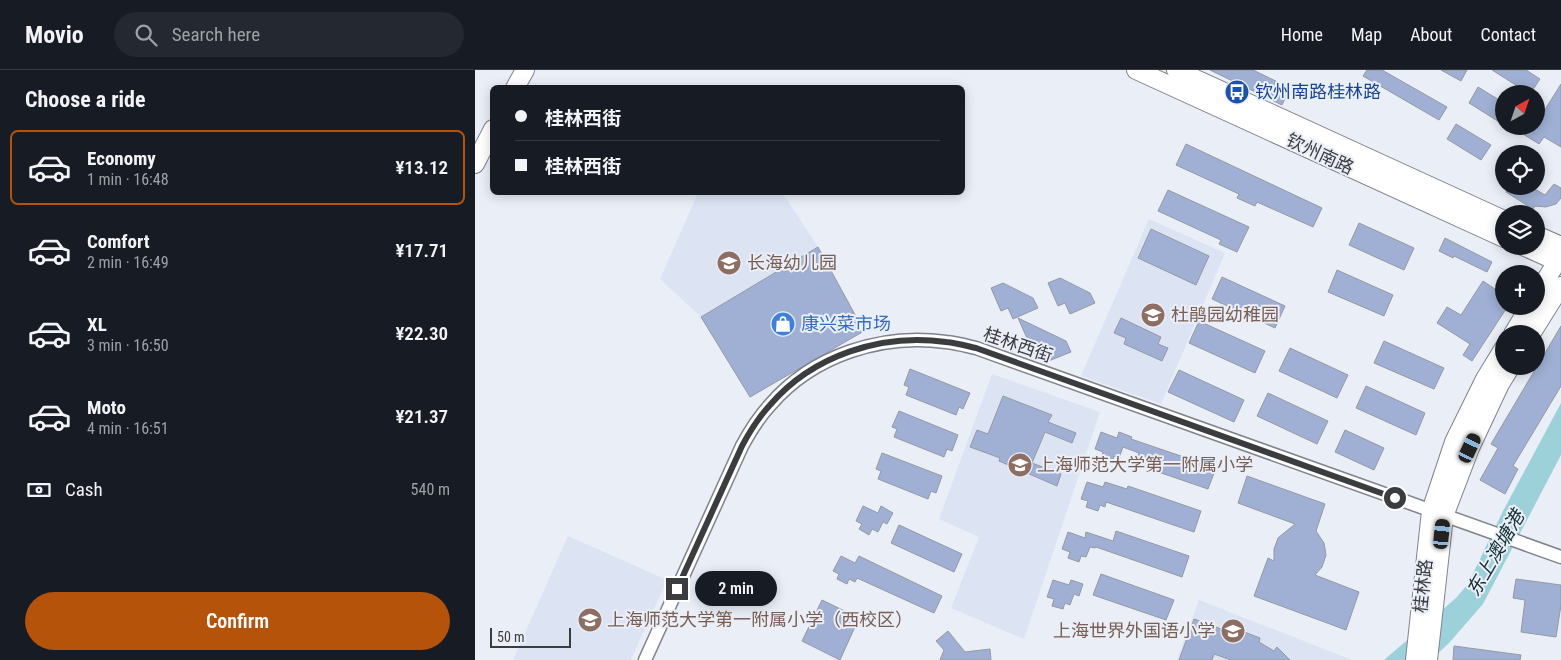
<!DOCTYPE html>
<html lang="en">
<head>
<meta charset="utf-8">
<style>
  :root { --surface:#171b24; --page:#242831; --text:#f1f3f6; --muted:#9ea1a6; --line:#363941; --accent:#b45309 }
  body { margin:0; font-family:"Roboto Condensed","Noto Sans SC",sans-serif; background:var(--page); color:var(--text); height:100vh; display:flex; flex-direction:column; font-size:19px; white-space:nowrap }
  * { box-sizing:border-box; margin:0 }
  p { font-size:16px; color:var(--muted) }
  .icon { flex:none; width:28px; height:28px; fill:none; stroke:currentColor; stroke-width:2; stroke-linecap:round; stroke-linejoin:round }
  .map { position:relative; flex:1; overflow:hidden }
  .details { display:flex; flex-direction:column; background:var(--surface); width:475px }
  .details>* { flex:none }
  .banner { position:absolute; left:15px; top:15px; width:475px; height:110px; border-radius:8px; box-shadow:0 2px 12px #0003; display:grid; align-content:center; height:110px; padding:0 25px; background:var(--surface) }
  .needle { width:32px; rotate:40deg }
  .controls { position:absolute; left:1020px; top:15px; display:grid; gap:10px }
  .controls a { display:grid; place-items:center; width:50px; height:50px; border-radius:50%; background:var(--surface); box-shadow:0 2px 12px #0003; font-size:25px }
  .scale { position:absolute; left:15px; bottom:12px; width:81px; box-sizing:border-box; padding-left:5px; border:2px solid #3a3c3f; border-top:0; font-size:14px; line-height:18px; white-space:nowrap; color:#3a3c3f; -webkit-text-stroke:4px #eaeef7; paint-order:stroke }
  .end { position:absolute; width:22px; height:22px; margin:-11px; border:6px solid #3a3c3f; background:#fff; box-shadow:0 0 0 2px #fff }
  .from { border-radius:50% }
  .bubble { position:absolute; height:35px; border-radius:18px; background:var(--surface); box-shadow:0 2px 12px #0003; font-size:16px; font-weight:600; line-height:35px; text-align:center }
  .car { position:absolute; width:15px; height:30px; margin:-15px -8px; border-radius:6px; box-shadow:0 0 4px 1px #0007; background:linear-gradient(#222 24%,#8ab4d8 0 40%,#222 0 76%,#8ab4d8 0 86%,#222 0) }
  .banner b { display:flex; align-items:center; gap:18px; height:48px; font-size:19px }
  .banner b+b { border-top:1px solid var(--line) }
  .banner i { width:12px; height:12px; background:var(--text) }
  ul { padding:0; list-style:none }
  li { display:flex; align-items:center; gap:15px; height:75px; margin:0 10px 8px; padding:0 15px; border:2px solid transparent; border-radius:8px }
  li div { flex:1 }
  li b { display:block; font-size:19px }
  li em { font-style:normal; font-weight:600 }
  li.active { border-color:var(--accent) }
  li>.icon { width:45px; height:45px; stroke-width:1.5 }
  h2 { padding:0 25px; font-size:22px; line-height:60px }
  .pay { display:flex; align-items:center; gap:12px; height:55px; padding:0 25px; font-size:19px }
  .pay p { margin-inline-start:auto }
  .button { display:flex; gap:10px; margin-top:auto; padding:10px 25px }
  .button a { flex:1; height:58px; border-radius:30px; background:var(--accent); color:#fff; font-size:20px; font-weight:600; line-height:58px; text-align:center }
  header { display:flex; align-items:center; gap:30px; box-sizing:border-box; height:70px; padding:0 25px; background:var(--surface); border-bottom:1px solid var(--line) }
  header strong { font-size:24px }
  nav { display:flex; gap:28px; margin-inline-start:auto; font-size:18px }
  .search { width:350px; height:45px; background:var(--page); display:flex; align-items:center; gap:12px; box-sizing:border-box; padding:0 18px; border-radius:28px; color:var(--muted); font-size:19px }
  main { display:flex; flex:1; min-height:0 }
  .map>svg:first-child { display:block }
  .built { fill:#dce4f4 }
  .water { fill:#9cd1d9 }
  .building { fill:#9fb0d4; stroke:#9599a1 }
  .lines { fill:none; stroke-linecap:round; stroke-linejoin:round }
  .street-casing { stroke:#7f838b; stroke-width:15 }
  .secondary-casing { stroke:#7f838b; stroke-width:20 }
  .street { stroke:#fff; stroke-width:12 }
  .secondary { stroke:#fff; stroke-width:18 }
  .route { stroke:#3a3c3f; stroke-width:6 }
  .labels { text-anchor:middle; stroke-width:4; stroke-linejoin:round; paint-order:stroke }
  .transit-label { font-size:18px; fill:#164399; stroke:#eaeef7; text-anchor:start }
  .street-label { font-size:18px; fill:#3a3c3f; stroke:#eaeef7 }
  .education-label { font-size:18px; fill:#785e54; stroke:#eaeef7; text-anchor:start }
  .shop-label { font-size:18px; fill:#366cbe; stroke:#eaeef7; text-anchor:start }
  .water-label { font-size:19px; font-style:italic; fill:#132f33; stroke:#eaeef7 }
</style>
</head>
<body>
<header>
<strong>Movio</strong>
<div class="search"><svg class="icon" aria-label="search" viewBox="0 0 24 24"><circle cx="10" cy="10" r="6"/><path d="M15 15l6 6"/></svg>Search here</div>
<nav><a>Home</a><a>Map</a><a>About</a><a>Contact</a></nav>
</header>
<main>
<section class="details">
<h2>Choose a ride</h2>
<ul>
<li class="active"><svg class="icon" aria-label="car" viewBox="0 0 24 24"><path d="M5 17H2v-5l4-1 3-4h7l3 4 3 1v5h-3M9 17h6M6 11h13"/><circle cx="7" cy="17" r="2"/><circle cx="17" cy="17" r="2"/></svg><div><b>Economy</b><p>1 min · 16:48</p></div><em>¥13.12</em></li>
<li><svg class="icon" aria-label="car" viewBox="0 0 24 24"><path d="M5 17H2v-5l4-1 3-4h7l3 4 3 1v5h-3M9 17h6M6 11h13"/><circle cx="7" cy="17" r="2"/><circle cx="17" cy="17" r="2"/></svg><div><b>Comfort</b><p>2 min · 16:49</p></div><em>¥17.71</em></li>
<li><svg class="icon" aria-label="car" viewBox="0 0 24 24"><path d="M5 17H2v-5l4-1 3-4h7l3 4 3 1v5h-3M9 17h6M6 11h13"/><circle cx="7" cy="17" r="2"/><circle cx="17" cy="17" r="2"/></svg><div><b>XL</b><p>3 min · 16:50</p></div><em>¥22.30</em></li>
<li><svg class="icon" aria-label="car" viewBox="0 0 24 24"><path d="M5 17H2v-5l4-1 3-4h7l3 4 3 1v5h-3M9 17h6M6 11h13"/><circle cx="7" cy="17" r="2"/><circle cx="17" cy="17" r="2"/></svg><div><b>Moto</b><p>4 min · 16:51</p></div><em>¥21.37</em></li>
</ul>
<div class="pay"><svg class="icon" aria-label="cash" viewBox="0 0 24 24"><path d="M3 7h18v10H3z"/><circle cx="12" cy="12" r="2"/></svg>Cash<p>540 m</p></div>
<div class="button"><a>Confirm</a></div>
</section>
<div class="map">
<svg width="1086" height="590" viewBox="0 0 1086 590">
  <rect width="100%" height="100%" fill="#eaeef7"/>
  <g class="built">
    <path d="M223 123H303L309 125 343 177 226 247 185 209Z"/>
    <path d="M674 149 750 183 686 334 606 306Z"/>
    <path d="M517 304 625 342 549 569 476 538 504 467 464 449Z"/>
    <path d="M93 466 192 510 156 590H38Z"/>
    <path d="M724 530 877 590H702Z"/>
  </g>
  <path class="water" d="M1086 333V385L1008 534 974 573 956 590H909L981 528 993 514 1028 441Z"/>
  <g class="building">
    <path d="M735 0H778L815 18 807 35Z"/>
    <path d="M892 0H907L972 37 964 50 888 6Z"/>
    <path d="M966 0H992L986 11Z"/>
    <path d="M1017 0H1051L1065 9 1055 24Z"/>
    <path d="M1086 14V77L1069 67 1064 74 1048 64 1053 56H1061V54Z"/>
    <path d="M1003 17 1029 33V55L994 33Z"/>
    <path d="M981 54 1016 75 1006 90 972 69Z"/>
    <path d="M711 74 847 138 838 157 782 132 780 136 762 128 764 124 701 95Z"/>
    <path d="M1079 114 1086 118V128L1081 134 1071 137 1060 136 1058 139 1031 122 1034 116H1046L1056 122 1058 118 1070 125Z"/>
    <path d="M693 120 774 157 762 182 744 174 746 170 683 141Z"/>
    <path d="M884 153 939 178 929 200 874 175Z"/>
    <path d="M676 159 734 186 721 215 663 188Z"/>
    <path d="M970 168 1017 192 1012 202 979 186 978 188 964 181Z"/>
    <path d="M343 177 389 261 275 327 226 247Z"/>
    <path d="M862 200 918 225 909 246 853 222Z"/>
    <path d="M747 207 810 236 800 258 737 229Z"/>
    <path d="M585 208 615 223 620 233 595 244 590 233 583 236 573 213Z"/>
    <path d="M1008 211 1029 225V236H1033L997 291 988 285 995 274 962 253 972 237 986 245Z"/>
    <path d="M528 213 558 228 563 238 538 249 533 238 526 241 516 218Z"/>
    <path d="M543 248 591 271 596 282 571 292 566 282 559 284Z"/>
    <path d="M646 248 686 267 683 274 693 278 687 291 649 274 651 268 639 263Z"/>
    <path d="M724 251 790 281 780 303 714 273Z"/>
    <path d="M1086 256V316L1038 396 1043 399 1030 424 1005 410 1023 378 1016 374Z"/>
    <path d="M909 271 969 298 959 319 899 293Z"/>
    <path d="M815 278 873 305 862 328 804 301Z"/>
    <path d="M435 299 495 323 488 339 484 337 481 345 431 325 434 317 429 315Z"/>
    <path d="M704 300 769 330 759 352 693 322Z"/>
    <path d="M891 316 950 343 941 365 881 338Z"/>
    <path d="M793 323 853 351 842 374 782 346Z"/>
    <path d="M528 326 577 345 573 352 601 363 597 373 570 362 557 393 586 404 582 416 524 391 525 388 495 377 502 360 513 364Z"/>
    <path d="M424 341 483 365 477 381 472 379 469 387 419 367 422 359 417 357Z"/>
    <path d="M870 360 909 378 899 400 860 382Z"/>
    <path d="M626 362 642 368 644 362 657 367 656 369 741 398 733 419 660 394 664 383 648 377 644 388 639 386 637 392 626 388 628 382 620 379Z"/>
    <path d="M407 383 467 406 461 423 456 421 453 429 403 409 406 401 401 399Z"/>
    <path d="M772 406 850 434 841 461 849 473 851 485 847 497 840 505 884 522 871 560 779 526 793 488 799 491V479L803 468 820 454 763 433Z"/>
    <path d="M612 412 628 417 630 412 652 419 653 416 726 441 719 462 631 432 630 437 625 435 623 441 611 437 613 431 606 429Z"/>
    <path d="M388 436 403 443 406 436 418 443 412 454 408 452 403 462 397 459 394 465 384 459 387 454 381 451Z"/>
    <path d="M424 455 487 484 479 502 416 473Z"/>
    <path d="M641 461 714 486 707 507 621 477 620 478 615 477 611 487 606 486 604 492 593 488 595 482 587 479 593 462 610 468 611 462 638 471Z"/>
    <path d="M366 486 380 493 384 486 467 526 459 543 382 508 380 512 374 509 372 514 362 509 364 504 358 501Z"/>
    <path d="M626 504 699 530 691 550 618 525Z"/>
    <path d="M1041 509 1086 515V535L1081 567 1046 562 1050 530 1038 528Z"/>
    <path d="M578 510 594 515 596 510 608 514 604 526 599 524 595 535 590 533 588 539 577 536 579 529 572 527Z"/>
    <path d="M347 530 384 548 365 590 327 571Z"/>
    <path d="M719 549 749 560 751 555 785 568 784 572 799 581 802 577 815 590H756L739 584 737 590H704Z"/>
    <path d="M473 561 490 582 515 579 516 590H465L469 580 461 571Z"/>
    <path d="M979 576 1046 585 1045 590H978Z"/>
  </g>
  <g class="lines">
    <defs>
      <path id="street" d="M170 590 267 376C275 361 284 347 295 335 338 285 407 263 471 272 482 273 492 276 501 278L1086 487"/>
      <g id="secondary">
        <path d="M661 0 1029 168"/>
        <path d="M701 0 1029 150"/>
        <path d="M40 18 50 0"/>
        <path d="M0 94 18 59"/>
        <path d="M1061 165 1086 176"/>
        <path d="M1048 176 1086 193"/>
        <path d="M1061 226 1086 185"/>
        <path d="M1038 264 1055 236"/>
        <path d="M1056 264 1086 216"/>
        <path d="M940 590 956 441 979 372 1010 309 1029 278"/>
        <path d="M953 590 969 446 995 378 1025 314 1036 296"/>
      </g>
    </defs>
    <use href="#street" class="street-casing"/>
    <use href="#secondary" class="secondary-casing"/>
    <use href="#street" class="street"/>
    <use href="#secondary" class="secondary"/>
  </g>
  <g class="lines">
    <path class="route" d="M202 519 267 376C275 361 284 347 295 335 338 285 407 263 471 272 481 273 492 276 501 278L920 428"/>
  </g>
  <defs>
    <symbol id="bus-disc" viewBox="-11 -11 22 22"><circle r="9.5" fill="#1a4fb4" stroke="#eaeef7"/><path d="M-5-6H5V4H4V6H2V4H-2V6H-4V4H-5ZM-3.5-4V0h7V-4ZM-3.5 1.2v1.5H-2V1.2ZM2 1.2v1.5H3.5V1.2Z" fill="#fff"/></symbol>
    <symbol id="school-disc" viewBox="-11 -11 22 22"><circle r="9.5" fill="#8d6e63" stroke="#eaeef7"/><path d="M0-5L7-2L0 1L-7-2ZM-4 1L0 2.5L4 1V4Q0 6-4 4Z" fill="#fff"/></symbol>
    <symbol id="shop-disc" viewBox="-11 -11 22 22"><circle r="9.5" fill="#3f7fe0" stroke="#eaeef7"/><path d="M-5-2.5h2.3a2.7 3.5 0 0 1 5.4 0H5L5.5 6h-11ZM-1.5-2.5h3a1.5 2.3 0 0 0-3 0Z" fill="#fff"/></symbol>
  </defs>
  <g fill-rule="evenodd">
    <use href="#bus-disc" x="748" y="8" width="28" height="28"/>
    <use href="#school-disc" x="240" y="179" width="28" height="28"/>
    <use href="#school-disc" x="664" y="231" width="28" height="28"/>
    <use href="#shop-disc" x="294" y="240" width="28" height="28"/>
    <use href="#school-disc" x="531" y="381" width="28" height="28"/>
    <use href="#school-disc" x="101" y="536" width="28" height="28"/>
    <use href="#school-disc" x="744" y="547" width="28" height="28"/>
  </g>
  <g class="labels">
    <g class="transit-label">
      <text x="780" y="28">钦州南路桂林路</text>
    </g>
    <g class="street-label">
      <text transform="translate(845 84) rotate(25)" y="6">钦州南路</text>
      <text transform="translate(543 275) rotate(19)" y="6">桂林西街</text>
      <text transform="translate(948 516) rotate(-84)" y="6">桂林路</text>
    </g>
    <g class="education-label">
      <text x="272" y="199">长海幼儿园</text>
      <text x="696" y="251">杜鹃园幼稚园</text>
      <text x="562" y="401">上海师范大学第一附属小学</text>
      <text x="132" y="556">上海师范大学第一附属小学（西校区）</text>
      <text x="740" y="567" text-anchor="end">上海世界外国语小学</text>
    </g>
    <g class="shop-label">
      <text x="326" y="260">康兴菜市场</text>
    </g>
    <g class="water-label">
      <text transform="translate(1020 483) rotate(-60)" y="7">东上澳塘港</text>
    </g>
  </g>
</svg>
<div class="controls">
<a><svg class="needle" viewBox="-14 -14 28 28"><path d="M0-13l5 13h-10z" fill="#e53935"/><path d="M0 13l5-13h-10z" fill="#9ea1a6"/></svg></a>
<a><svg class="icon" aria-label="locate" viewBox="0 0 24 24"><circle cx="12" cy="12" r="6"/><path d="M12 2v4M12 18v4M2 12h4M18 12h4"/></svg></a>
<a><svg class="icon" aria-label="layers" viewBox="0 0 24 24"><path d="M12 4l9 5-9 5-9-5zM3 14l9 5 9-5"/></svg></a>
<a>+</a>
<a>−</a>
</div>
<div class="scale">50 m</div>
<i class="end from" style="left:920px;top:428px"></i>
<i class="end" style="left:202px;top:519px"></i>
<div class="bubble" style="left:220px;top:501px;width:82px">2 min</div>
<i class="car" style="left:995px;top:378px;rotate:25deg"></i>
<i class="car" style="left:967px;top:464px;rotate:6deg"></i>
<div class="banner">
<b><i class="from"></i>桂林西街</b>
<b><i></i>桂林西街</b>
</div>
</div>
</main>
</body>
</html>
